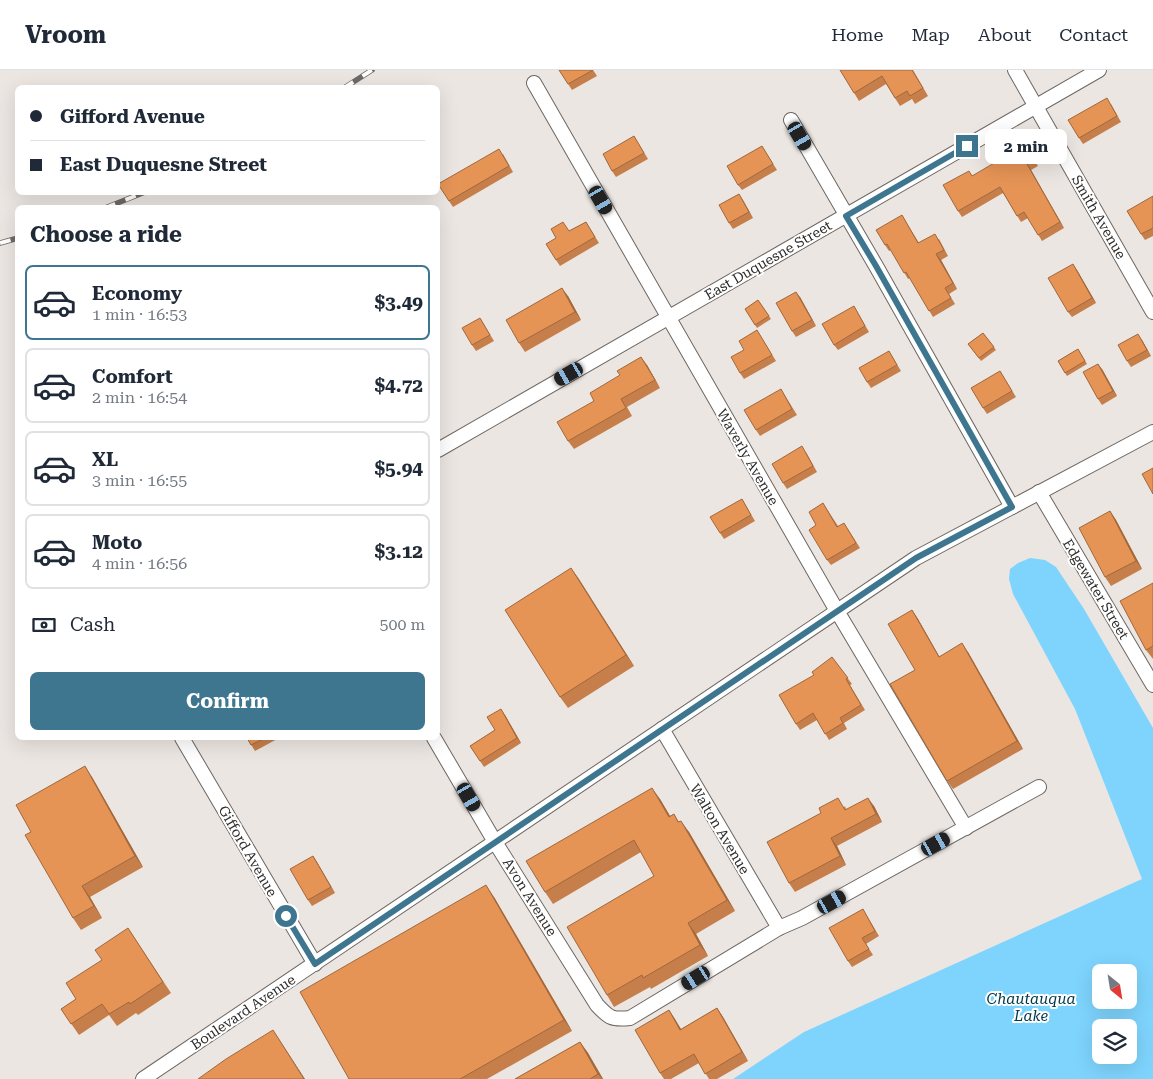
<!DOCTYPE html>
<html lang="en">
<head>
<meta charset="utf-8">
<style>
  :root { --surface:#fff; --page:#f6f6f7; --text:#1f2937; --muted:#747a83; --line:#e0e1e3; --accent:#3e7690 }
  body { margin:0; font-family:"Roboto Serif",serif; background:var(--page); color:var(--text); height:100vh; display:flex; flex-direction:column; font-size:19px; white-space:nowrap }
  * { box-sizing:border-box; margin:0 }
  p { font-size:16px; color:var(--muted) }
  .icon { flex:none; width:28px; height:28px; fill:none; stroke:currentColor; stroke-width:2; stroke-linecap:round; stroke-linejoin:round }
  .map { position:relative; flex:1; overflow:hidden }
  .panel { position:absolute; left:15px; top:135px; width:425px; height:535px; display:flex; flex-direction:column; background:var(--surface); border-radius:8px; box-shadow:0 5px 20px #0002 }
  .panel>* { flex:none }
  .hud { position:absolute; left:15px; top:15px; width:425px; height:110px; border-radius:8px; box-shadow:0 5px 20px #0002; display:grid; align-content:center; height:110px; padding:0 15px; background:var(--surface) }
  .needle { width:32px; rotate:150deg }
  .controls { position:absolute; left:1092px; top:894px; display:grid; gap:10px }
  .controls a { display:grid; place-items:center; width:45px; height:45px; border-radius:8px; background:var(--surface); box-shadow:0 5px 20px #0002; font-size:25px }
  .end { position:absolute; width:22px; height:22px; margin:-11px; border:6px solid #3e7690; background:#fff; box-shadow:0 0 0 2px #fff }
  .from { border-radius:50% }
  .bubble { position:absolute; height:35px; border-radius:8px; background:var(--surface); box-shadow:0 5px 20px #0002; font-size:16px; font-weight:700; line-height:35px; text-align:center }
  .car { position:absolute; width:15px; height:30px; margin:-15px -8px; border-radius:6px; box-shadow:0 0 4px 1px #0007; background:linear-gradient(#222 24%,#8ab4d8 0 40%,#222 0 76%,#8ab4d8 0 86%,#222 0) }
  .hud b { display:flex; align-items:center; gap:18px; height:48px; font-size:19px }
  .hud b+b { border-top:1px solid var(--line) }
  .hud i { width:12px; height:12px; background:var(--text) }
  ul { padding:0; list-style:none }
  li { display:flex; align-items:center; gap:15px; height:75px; margin:0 10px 8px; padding:0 5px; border:2px solid var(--line); border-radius:8px }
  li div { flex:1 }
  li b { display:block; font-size:19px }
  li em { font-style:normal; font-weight:700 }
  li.selected { border-color:var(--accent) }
  li>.icon { width:45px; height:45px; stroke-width:1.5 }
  h2 { padding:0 15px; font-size:22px; line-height:60px }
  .pay { display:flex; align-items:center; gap:12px; height:55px; padding:0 15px; font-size:19px }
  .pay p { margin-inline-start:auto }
  .button { display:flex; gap:10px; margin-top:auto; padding:10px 15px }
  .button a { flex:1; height:58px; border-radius:8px; background:var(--accent); color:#fff; font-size:20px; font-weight:700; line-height:58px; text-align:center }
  header { display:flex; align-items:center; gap:30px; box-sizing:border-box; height:70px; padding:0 25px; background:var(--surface); border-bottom:1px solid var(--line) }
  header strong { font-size:24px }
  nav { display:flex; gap:28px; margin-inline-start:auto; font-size:18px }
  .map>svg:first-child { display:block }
  .water { fill:#7ed4fd; fill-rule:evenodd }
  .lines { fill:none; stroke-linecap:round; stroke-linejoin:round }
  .street-casing { stroke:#6c6763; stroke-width:16 }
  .street { stroke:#fff; stroke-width:14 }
  .rail-casing { stroke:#6d6a67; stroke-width:5.5 }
  .rail { stroke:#fff; stroke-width:4; stroke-dasharray:11; stroke-linecap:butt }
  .wall { fill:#c67f4a }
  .shaded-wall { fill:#a1683c }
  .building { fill:#e69456; stroke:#a1683c }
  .route { stroke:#3e7690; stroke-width:6 }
  .labels { text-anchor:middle; stroke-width:4; stroke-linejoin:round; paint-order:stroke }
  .street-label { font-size:14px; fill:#2e2c2a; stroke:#fff }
  .water-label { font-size:15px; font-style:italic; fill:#00374b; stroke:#fff }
</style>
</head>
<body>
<header>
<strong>Vroom</strong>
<nav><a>Home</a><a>Map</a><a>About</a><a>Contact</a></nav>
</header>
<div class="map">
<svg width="1153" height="1009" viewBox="0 0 1153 1009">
  <rect width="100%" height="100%" fill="#ece6e2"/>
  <path class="water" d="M1030 488 1045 490 1056 497 1084 539 1153 658V1009H733L804 962 1142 809 1075 639 1013 524 1009 509 1010 499 1018 493ZM1101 902H1129V930H1101ZM1101 958H1129V985H1101Z"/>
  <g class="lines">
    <defs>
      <g id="street">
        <path d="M1015 0 1153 242"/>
        <path d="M534 13 837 541 966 758"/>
        <path d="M791 50 876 196 1012 437"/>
        <path d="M438 380 1099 0"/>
        <path d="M1039 422 1153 615"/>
        <path d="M662 659 779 858"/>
        <path d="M182 668 315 894"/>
        <path d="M434 668 495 772 597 935C609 948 612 950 630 948L779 858 802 848 1039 717"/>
        <path d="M143 1009 916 488 1153 362"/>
      </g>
    </defs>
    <use href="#street" class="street-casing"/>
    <use href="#street" class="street"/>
    <defs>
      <g id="rail">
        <path d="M344 18 372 0"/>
        <path d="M105 138 145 122"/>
        <path d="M0 173 18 168"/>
      </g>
    </defs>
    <use href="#rail" class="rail-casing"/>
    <use href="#rail" class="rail"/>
  </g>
  <g class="wall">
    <path d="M559 0H593L597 6 572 20Z"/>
    <path d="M840 0H913L928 26 915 34 912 29 900 36 886 14 859 31Z"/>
    <path d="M1111 34 1121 52 1083 74 1079 68Z"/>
    <path d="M634 66 648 89 616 107 612 101Z"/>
    <path d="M762 76 777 100 742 120 738 115Z"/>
    <path d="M1029 81 1038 96 1031 100 1064 158 1042 171 1028 148 1021 152 1003 123 962 147 958 141 972 106Z"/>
    <path d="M503 84 513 102 453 137 449 131Z"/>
    <path d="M739 124 753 148 733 159 729 153Z"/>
    <path d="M1153 126V166L1145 170 1141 164Z"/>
    <path d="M902 145 919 173 939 169 948 186 941 190 957 219 949 224 955 234 933 247 910 208 908 209 891 180 889 181 885 175Z"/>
    <path d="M586 152 599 173 560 196 556 190 569 161Z"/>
    <path d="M1077 200 1096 233 1072 247 1068 242Z"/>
    <path d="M568 226 581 250 525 282 519 273Z"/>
    <path d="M800 227 816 256 796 267 792 261Z"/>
    <path d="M758 230 771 249 757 258 745 239Z"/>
    <path d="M854 236 869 262 838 280 834 275Z"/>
    <path d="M480 248 494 271 476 281 472 275Z"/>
    <path d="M757 260 776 291 744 309 740 303 744 280Z"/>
    <path d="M983 263 996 280 981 291 968 274Z"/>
    <path d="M1142 270 1151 286 1131 297 1127 291Z"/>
    <path d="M1078 279 1087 294 1067 306 1058 291Z"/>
    <path d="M889 281 901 301 871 318 867 312Z"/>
    <path d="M647 295 660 318 627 337 632 346 574 379 568 371 594 331Z"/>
    <path d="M1102 299 1117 326 1102 335 1098 329Z"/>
    <path d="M1000 301 1016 327 987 344 983 338Z"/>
    <path d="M781 319 797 345 760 366 756 360Z"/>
    <path d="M806 382 817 402 787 419 783 413Z"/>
    <path d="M742 429 755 451 724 469 720 463Z"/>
    <path d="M823 433 838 456 848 459 860 478 831 495 827 490 816 455Z"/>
    <path d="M1110 441 1116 450 1142 499 1111 516 1105 507Z"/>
    <path d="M571 498 634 596 568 638 560 627Z"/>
    <path d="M1153 513V589L1146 580Z"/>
    <path d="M912 540 918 549 939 586 968 582 1023 679 953 719 947 711 915 600Z"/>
    <path d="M832 587 852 614 850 615 865 640 844 653 847 659 829 670 817 650 800 660 796 654 814 605Z"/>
    <path d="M505 645 521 673 484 697 470 676 495 660Z"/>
    <path d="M247 668H279L255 681Z"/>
    <path d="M92 707 143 797 90 827 102 848 81 860 73 848 31 762Z"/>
    <path d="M660 729 670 746 674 744 679 752 689 762 735 841 696 864 708 886 651 919 650 917 614 937 607 925 654 806 641 782 553 834 545 822Z"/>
    <path d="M845 736 846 739 874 736 882 752 837 776 846 795 795 822 789 813Z"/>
    <path d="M313 786 335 823 312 836 308 830Z"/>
    <path d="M494 827 572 961 487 1009H349Z"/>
    <path d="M863 839 879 866 866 874 873 885 852 897 848 891Z"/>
    <path d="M128 858 171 923 138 945 136 943 117 956 109 945 79 965 61 939 76 929 102 890Z"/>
    <path d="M717 938 723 947 748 991 717 1009H709L699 993 671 1009H664L660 1003 669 940 681 959Z"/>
    <path d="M580 972 588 983 603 1009H515Z"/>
  </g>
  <g class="shaded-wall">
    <path d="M1027 94 1031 100 1064 158 1060 152Z"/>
    <path d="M739 124 743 130 753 148 749 142Z"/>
    <path d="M936 184 941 190 957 219 953 213Z"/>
    <path d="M1073 194 1077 200 1096 233 1092 228Z"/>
    <path d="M562 218 568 226 581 250 575 242Z"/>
    <path d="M796 222 800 227 816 256 812 250Z"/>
    <path d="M1138 264 1142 270 1151 286 1147 280Z"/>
    <path d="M641 287 647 295 660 318 655 310Z"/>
    <path d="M1098 294 1102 299 1117 326 1113 321Z"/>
    <path d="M1110 441 1116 450 1142 499 1136 491Z"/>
    <path d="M571 498 579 509 634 596 626 585Z"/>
    <path d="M912 540 918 549 944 595 939 587Z"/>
    <path d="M962 573 968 582 1023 679 1017 671Z"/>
    <path d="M501 639 505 645 521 673 517 668Z"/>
    <path d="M85 696 92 707 143 797 135 786Z"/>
    <path d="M652 718 660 729 677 758 669 747Z"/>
    <path d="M868 728 874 736 882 752 876 744Z"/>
    <path d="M681 751 689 762 735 841 727 830Z"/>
    <path d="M831 768 837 776 846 795 840 786Z"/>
    <path d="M313 786 317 792 335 823 331 817Z"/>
    <path d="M486 815 494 827 572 961 564 950Z"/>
    <path d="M82 816 90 827 102 848 94 836Z"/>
    <path d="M688 853 696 864 708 886 700 875Z"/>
    <path d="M717 938 723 947 748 991 742 982Z"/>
    <path d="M669 940 675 949 686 968 680 960Z"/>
    <path d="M273 960 281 972 305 1009H304Z"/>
    <path d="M580 972 588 983 603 1009H602L598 1004Z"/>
  </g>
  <g class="building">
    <path d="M559 0H593L568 14Z"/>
    <path d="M840 0H912L923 18 910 26 907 21 895 28 882 6 854 23Z"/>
    <path d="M1107 28 1117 46 1079 68 1068 50Z"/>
    <path d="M634 66 644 83 612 101 603 84Z"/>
    <path d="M1025 75 1034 91 1027 94 1060 152 1038 165 1024 142 1017 146 1000 117 958 141 943 115 969 101 972 106Z"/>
    <path d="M762 76 773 94 738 115 727 96Z"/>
    <path d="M499 79 509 96 449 131 438 114Z"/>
    <path d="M739 124 749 142 729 153 719 135Z"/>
    <path d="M1153 126V158L1141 164 1127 141Z"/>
    <path d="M902 145 918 173 935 164 944 180 936 184 953 213 945 218 951 228 929 241 906 202 904 203 887 174 885 175 876 160Z"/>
    <path d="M563 152 569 161 586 152 595 167 556 190 546 174 556 168 551 159Z"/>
    <path d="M1073 194 1092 228 1068 242 1048 208Z"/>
    <path d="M562 218 575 242 519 273 506 250Z"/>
    <path d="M796 222 812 250 792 261 776 233Z"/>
    <path d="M758 230 769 246 755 255 745 239Z"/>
    <path d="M854 236 865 256 834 275 822 254Z"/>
    <path d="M480 248 490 265 472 275 462 258Z"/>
    <path d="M757 260 772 285 740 303 731 287 744 280 739 271Z"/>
    <path d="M983 263 994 277 979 288 968 274Z"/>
    <path d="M1138 264 1147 280 1127 291 1118 275Z"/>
    <path d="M1078 279 1085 291 1065 303 1058 291Z"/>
    <path d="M889 281 897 295 867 312 859 298Z"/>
    <path d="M641 287 655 310 621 329 626 338 568 371 557 352 594 331 590 323 620 305 617 301Z"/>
    <path d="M1098 294 1113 321 1098 329 1083 302Z"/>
    <path d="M1000 301 1012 321 983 338 971 318Z"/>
    <path d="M781 319 792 339 756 360 744 340Z"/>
    <path d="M802 376 813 396 783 413 772 394Z"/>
    <path d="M1153 398V424L1142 404Z"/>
    <path d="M742 429 751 445 720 463 710 447Z"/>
    <path d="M823 433 837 457 844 453 856 473 827 490 809 460 816 455 809 442Z"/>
    <path d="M1110 441 1136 491 1105 507 1079 458Z"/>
    <path d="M571 498 626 585 560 627 505 540Z"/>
    <path d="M1153 513V576L1146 580 1120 531Z"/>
    <path d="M912 540 939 587 962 573 1017 671 947 711 890 614 915 600 888 554Z"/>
    <path d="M832 587 848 608 846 609 861 635 840 648 843 653 825 664 813 643 796 654 779 625 814 605 812 602Z"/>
    <path d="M501 639 517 668 480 691 470 676 495 660 487 647Z"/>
    <path d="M247 668H265L251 675Z"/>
    <path d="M85 696 135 786 82 816 94 836 73 848 25 765 31 762 16 735Z"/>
    <path d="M652 718 669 747 674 744 678 752 681 751 727 830 688 853 700 875 643 908 642 905 607 925 567 857 654 806 634 770 545 822 526 791Z"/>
    <path d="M838 728 845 740 868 728 876 744 831 768 840 786 789 813 767 772 821 743 819 738Z"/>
    <path d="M313 786 331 817 308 830 290 799Z"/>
    <path d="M486 815 564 950 460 1009H349L300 922Z"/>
    <path d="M863 839 875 861 862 868 869 879 848 891 829 858Z"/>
    <path d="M128 858 163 912 130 934 129 932 109 944 102 934 71 954 61 939 76 929 66 913 102 890 95 880Z"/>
    <path d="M717 938 742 982 705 1004 694 984 660 1003 635 960 669 940 680 960Z"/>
    <path d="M273 960 304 1009H198L226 989Z"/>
    <path d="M580 972 598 1004 590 1009H515Z"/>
  </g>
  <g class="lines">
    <path class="route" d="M286 846 315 894 916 488 1012 437 876 196 846 146 967 76"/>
  </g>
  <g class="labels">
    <g class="street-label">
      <text transform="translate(1099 147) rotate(60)" y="5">Smith Avenue</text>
      <text transform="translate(768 190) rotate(-30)" y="5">East Duquesne Street</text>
      <text transform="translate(748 387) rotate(60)" y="5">Waverly Avenue</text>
      <text transform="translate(1096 519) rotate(59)" y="5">Edgewater Street</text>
      <text transform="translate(720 759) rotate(59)" y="5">Walton Avenue</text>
      <text transform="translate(248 781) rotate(60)" y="5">Gifford Avenue</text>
      <text transform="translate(530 827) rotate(58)" y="5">Avon Avenue</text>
      <text transform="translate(243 942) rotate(-34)" y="5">Boulevard Avenue</text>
    </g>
    <g class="water-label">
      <text x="1031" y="934">Chautauqua<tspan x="1031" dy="17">Lake</tspan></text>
    </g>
  </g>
</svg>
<div class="controls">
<a><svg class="needle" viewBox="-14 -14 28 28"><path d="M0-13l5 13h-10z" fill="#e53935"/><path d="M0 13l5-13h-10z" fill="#747a83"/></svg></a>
<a><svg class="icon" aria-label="layers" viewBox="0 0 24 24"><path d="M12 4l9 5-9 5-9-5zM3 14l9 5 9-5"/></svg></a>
</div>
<i class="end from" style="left:286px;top:846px"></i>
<i class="end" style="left:967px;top:76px"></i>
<div class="bubble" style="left:985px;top:59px;width:82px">2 min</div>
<i class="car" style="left:800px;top:66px;rotate:150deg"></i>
<i class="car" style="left:601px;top:130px;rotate:150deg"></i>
<i class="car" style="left:569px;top:304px;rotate:240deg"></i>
<i class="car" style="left:469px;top:727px;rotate:150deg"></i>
<i class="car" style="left:936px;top:774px;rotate:61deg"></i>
<i class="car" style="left:832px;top:832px;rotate:61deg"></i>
<i class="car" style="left:696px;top:908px;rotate:239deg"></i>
<div class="hud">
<b><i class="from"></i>Gifford Avenue</b>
<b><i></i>East Duquesne Street</b>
</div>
<section class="panel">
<h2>Choose a ride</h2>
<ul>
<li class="selected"><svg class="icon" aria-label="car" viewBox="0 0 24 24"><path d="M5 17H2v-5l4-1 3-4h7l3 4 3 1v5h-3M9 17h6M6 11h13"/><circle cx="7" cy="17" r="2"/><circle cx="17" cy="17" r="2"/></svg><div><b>Economy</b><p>1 min · 16:53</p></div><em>$3.49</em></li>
<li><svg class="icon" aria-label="car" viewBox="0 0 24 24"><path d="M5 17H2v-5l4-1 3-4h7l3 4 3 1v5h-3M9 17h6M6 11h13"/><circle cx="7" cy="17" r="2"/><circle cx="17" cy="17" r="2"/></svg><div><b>Comfort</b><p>2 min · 16:54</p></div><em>$4.72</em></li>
<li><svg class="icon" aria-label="car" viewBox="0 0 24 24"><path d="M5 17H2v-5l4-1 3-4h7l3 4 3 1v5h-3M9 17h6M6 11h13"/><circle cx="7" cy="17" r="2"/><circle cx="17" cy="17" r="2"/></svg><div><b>XL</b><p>3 min · 16:55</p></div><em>$5.94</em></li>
<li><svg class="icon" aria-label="car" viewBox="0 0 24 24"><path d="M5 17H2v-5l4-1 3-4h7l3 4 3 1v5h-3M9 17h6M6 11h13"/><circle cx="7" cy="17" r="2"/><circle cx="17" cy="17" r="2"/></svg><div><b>Moto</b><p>4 min · 16:56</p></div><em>$3.12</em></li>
</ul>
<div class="pay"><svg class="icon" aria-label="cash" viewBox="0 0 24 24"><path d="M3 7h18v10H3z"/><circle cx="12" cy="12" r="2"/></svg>Cash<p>500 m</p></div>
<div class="button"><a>Confirm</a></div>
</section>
</div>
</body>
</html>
